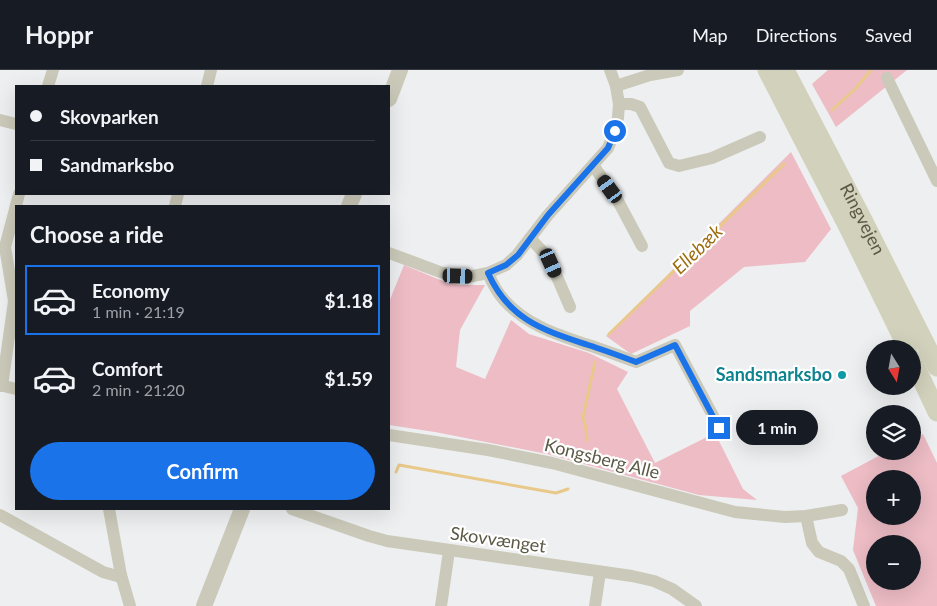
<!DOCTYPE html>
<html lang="en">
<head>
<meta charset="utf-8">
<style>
  :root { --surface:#171b24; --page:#20242c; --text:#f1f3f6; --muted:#9ea1a6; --line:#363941; --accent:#1a73e8 }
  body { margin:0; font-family:Lato,sans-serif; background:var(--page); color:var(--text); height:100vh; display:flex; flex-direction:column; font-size:19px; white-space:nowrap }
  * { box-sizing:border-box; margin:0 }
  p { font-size:16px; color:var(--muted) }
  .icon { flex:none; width:28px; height:28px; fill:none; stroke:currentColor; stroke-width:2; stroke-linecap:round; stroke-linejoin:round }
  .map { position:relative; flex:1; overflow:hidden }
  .sheet { position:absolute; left:15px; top:135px; width:375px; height:305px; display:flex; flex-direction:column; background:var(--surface); border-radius:0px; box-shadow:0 5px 20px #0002 }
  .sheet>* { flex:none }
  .banner { position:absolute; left:15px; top:15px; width:375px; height:110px; border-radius:0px; box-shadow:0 5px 20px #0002; display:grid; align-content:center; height:110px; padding:0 15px; background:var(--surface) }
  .needle { width:32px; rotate:169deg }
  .fabs { position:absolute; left:866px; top:270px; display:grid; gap:10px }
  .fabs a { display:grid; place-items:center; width:55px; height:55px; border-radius:50%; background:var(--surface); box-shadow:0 5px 20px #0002; font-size:25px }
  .end { position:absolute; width:22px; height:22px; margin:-11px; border:6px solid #1a73e8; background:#fff; box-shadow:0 0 0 2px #fff }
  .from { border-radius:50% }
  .bubble { position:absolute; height:35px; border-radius:18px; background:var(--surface); box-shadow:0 5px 20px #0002; font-size:16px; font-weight:700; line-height:35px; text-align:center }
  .car { position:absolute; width:15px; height:30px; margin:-15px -8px; border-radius:6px; box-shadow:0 0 4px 1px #0007; background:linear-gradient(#222 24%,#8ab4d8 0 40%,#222 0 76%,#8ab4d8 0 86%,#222 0) }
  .banner b { display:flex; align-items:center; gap:18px; height:48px; font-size:19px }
  .banner b+b { border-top:1px solid var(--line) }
  .banner i { width:12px; height:12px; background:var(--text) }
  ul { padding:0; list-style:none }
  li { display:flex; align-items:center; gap:15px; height:70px; margin:0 10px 8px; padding:0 5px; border:2px solid transparent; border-radius:0px }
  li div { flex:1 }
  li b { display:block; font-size:19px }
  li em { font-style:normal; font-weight:700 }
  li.active { border-color:var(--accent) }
  li>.icon { width:45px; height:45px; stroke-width:1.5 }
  h2 { padding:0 15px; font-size:22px; line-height:60px }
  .cta { display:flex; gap:10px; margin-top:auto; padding:10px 15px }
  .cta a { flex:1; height:58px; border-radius:30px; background:var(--accent); color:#fff; font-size:20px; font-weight:700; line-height:58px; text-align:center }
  header { display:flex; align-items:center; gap:30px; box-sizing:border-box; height:70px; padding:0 25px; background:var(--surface); border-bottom:1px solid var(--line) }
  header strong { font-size:24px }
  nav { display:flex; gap:28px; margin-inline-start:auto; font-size:18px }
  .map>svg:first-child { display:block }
  .green { fill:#edbcc5; fill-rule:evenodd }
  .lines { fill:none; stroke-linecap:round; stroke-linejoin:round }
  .stream { stroke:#e9c98a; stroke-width:3 }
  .minor { stroke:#cbc9b9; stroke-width:12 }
  .tertiary { stroke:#cbc9b9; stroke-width:16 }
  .secondary { stroke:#d1d1bc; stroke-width:19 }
  .route { stroke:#1a73e8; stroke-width:6 }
  .culture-dot { fill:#0f9aa8; stroke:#fff; stroke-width:2 }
  .labels { text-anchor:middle; stroke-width:4.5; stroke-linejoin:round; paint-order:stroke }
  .street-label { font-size:18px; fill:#5b5946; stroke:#fff }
  .culture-label { font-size:18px; font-weight:bold; fill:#0d838f; stroke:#fff; text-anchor:end }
  .water-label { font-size:19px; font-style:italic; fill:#9d6d0f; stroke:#fff }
</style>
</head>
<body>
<header>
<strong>Hoppr</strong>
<nav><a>Map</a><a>Directions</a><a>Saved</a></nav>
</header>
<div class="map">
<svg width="937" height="536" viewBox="0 0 937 536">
  <rect width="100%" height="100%" fill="#eeeff0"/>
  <g class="green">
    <path d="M828 0H907L836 57 812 14Z"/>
    <path d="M791 82 831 159 805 192 744 197 690 241V256L631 284 606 266Z"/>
    <path d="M404 195 445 212 460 215H485L460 260 456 297 485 309 511 250 529 264 589 283 628 302 617 319 655 393 715 363 743 419 757 430 699 425 547 384 435 362 389 355V232Z"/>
    <path d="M923 364 937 393V536H876L853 480 858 438 841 406 888 381H912L913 369ZM875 409H912V446H875ZM875 474H912V511H875Z"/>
  </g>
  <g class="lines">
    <g class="stream">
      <path d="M832 40 856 18 871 0"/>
      <path d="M609 264 784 94"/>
      <path d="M587 370 586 359 583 347 595 292"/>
      <path d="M396 402 399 395 556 423 568 419"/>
    </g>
    <g class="minor">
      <path d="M887 8 937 111"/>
      <path d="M48 16 53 0"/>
      <path d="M207 16 211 0"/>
      <path d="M616 16 650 5 678 0"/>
      <path d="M619 34H631L640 37 669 93 679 96 712 88 760 67"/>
      <path d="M0 50 16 54"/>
      <path d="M593 95 618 131 642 176"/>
      <path d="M175 136 178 124"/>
      <path d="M530 168 543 182 551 193 570 237"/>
      <path d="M389 183 440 202 458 206 468 207 488 203 506 195 517 185 548 145 608 78 615 61 618 48 619 34 616 16 610 0"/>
      <path d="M488 203C492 213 497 222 504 230 526 255 558 265 588 275 604 280 620 286 636 292L675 275 719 357"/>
      <path d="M0 315 16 319"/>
      <path d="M2 316 14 231 5 177 19 124"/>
      <path d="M389 365 488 380 552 393 735 442 785 447 806 446 842 440"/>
      <path d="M109 439 121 505 130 536"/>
      <path d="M292 439 369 466 387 471 632 506 654 511 672 519 696 536"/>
      <path d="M0 445 103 502 117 506 121 505"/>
      <path d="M806 446 812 473 819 482 841 491 849 499 864 536"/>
      <path d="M441 536 449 481"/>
      <path d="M595 536 600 502"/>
    </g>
    <g class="tertiary">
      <path d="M389 29 400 0"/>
      <path d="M349 136 354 124"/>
      <path d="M204 536 242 439"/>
    </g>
    <g class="secondary">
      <path d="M767 0 848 157 908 279"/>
      <path id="s1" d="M785 0 863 150 937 297"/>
      <path d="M912 289 937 342"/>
    </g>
  </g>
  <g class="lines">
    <path class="route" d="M615 61 608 78 548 145 518 185 506 195 488 203C509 250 543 260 588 275 604 280 620 286 636 292L675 275 719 358"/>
  </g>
  <circle class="culture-dot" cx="842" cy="305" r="5"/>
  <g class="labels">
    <g class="street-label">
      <text dy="6" stroke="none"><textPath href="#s1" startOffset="168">Ringvejen</textPath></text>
      <text transform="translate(602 389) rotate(14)" y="6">Kongsberg Alle</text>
      <text transform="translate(498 470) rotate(8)" y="6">Skovvænget</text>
    </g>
    <g class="culture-label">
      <text x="832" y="311">Sandsmarksbo</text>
    </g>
    <g class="water-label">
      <text transform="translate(697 179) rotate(-44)" y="7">Ellebæk</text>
    </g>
  </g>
</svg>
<div class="fabs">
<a><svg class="needle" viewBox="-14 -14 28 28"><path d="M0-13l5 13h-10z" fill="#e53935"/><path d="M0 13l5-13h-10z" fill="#9ea1a6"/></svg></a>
<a><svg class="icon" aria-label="layers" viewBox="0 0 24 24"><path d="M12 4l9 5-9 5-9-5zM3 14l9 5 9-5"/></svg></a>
<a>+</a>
<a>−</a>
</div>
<i class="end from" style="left:615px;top:61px"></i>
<i class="end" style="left:719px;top:358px"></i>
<div class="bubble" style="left:736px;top:340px;width:82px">1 min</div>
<i class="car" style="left:610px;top:119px;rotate:324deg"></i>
<i class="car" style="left:551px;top:193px;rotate:156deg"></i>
<i class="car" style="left:458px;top:206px;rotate:92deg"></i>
<div class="banner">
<b><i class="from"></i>Skovparken</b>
<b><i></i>Sandmarksbo</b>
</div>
<section class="sheet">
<h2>Choose a ride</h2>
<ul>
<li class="active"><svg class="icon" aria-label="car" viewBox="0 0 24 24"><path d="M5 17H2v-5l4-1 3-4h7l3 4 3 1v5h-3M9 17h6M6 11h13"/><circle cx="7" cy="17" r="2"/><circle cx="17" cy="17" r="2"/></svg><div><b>Economy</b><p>1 min · 21:19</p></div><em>$1.18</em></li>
<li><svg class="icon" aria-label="car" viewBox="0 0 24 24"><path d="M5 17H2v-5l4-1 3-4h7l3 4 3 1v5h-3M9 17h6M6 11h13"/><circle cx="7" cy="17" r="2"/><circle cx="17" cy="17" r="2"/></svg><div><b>Comfort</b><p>2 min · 21:20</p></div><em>$1.59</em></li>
</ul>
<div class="cta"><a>Confirm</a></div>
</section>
</div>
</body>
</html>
